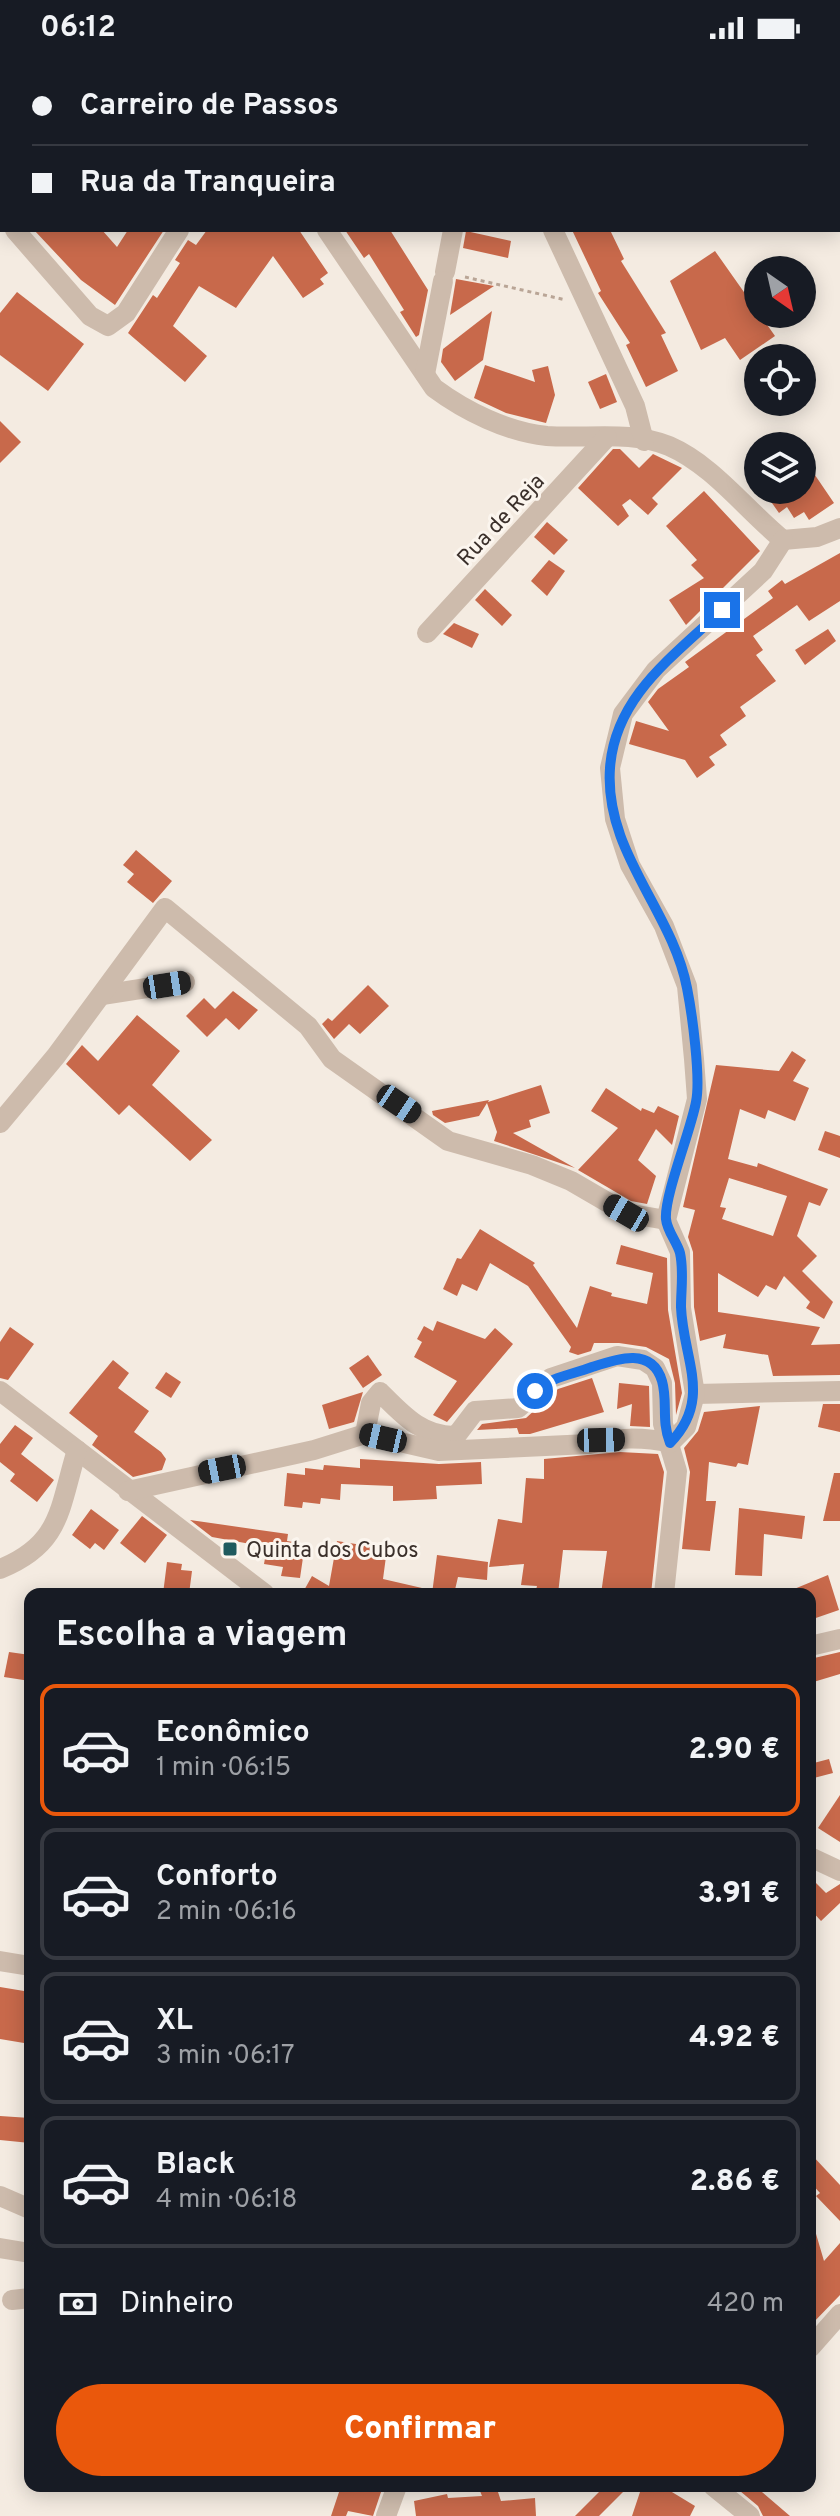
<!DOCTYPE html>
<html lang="pt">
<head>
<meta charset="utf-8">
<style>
  :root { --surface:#171b24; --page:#242831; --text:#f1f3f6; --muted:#9ea1a6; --line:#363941; --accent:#ea580c }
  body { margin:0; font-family:Overpass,sans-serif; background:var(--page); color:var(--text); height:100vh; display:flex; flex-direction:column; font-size:30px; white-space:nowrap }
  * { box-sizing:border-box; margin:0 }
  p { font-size:26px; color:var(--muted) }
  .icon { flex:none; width:44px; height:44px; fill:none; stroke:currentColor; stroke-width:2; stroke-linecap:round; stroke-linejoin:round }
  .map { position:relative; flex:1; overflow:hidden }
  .side { position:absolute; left:24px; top:1532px; width:792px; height:904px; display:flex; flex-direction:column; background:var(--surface); border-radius:16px; box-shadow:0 4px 20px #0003 }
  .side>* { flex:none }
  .banner { position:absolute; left:0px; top:0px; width:840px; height:176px; box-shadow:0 4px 20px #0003; display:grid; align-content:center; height:176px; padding:0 32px; background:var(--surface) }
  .needle { width:52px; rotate:146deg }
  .controls { position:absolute; left:744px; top:200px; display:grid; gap:16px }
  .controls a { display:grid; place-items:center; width:72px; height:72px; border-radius:50%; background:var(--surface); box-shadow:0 4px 20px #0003; font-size:40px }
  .end { position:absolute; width:36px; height:36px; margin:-18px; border:10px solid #1a73e8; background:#fff; box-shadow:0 0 0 4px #fff }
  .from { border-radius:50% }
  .car { position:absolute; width:24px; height:48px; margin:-24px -12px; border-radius:10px; box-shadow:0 0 6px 2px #0007; background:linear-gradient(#222 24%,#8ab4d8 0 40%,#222 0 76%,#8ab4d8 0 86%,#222 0) }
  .banner b { display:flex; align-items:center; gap:28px; height:76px; font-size:30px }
  .banner b+b { border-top:2px solid var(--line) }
  .banner i { width:20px; height:20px; background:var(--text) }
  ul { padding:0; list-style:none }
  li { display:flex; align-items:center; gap:24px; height:132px; margin:0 16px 12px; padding:0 16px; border:4px solid var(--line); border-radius:16px }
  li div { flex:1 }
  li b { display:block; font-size:30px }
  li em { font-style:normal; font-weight:800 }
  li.selected { border-color:var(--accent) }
  li>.icon { width:72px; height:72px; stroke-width:1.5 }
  h2 { padding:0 32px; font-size:36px; line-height:96px }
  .pay { display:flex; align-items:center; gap:20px; height:88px; padding:0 32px; font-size:30px }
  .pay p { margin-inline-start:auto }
  .primary-button { display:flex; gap:16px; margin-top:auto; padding:16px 32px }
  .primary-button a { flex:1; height:92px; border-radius:48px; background:var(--accent); color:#fff; font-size:32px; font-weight:800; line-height:92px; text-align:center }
  .status { display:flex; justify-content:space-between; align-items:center; height:56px; padding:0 40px; background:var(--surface); direction:ltr }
  .status svg { height:22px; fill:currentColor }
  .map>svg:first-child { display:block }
  .building { fill:#c8694b; fill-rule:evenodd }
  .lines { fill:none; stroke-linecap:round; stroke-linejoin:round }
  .path { stroke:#b9a596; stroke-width:3; stroke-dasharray:4 4; stroke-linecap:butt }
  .minor { stroke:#cdbbac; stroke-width:20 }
  .route { stroke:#1a73e8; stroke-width:10 }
  .poi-dot { fill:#1f5a5e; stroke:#fbf5ee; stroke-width:3 }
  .labels { text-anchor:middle; stroke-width:6; stroke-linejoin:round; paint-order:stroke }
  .street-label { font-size:22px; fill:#3b302b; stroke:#fbf5ee }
  .poi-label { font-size:22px; fill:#3b302b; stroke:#fbf5ee; text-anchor:start }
</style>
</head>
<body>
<div class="status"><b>06:12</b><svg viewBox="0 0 49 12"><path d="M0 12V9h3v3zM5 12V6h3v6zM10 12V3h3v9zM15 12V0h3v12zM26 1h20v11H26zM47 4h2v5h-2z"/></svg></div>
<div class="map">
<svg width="840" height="2460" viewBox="0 0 840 2460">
  <rect width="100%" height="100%" fill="#f4ebe1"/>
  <g class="building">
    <path d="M34 174H102L117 191 128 174H164L115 249 81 224Z"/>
    <path d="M207 174H299L328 217 320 223 324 228 303 242 273 200 236 252 199 230 173 270 207 300 185 326 128 277 153 239 157 242 180 207 175 204 188 184 196 189Z"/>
    <path d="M345 174H390L428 234 419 279 416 281 400 256 404 254 369 198 364 202Z"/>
    <path d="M572 174H610L624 203 621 205 666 277 661 279 678 315 646 331 626 289 630 287 598 237 601 235Z"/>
    <path d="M466 175 511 185 508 202 463 192Z"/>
    <path d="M715 195 775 280 740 304 725 282 701 294 670 225Z"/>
    <path d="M456 223 494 230 450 259Z"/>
    <path d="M17 236 84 288 48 335 0 299V257Z"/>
    <path d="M492 255 483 304 455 325 441 306 443 293Z"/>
    <path d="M485 309 535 326 532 314 548 310 555 339 546 367 506 357 474 342Z"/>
    <path d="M606 318 617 346 600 353 588 326Z"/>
    <path d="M0 365 21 386 0 407Z"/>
    <path d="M613 393H620L639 412 653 398 682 412 652 442 658 448 648 459 630 443 622 449 629 460 618 470 578 432Z"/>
    <path d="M802 400 834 447 809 464 804 456 794 462 787 451 779 457 767 440 776 434H802Z"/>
    <path d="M704 435 760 495 686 569 669 544 704 522 691 509 697 504 666 470Z"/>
    <path d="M547 466 568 484 554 499 534 481Z"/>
    <path d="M840 497V545L809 565 797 549 753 580 763 594 756 599 776 625 740 651 746 660 720 679 727 689 709 701 715 709 697 722 685 704 629 688 636 665 669 675 648 646 658 633 689 611 685 606 773 542 768 535 782 524 785 528Z"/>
    <path d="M549 504 565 515 547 540 531 525Z"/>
    <path d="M485 533 512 559 502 570 475 544Z"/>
    <path d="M454 567 479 578 472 592 443 578Z"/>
    <path d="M828 573 836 585 805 609 795 594Z"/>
    <path d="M136 794 172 825 153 847 127 826 134 818 123 809Z"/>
    <path d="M368 929 389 950 360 978 349 968 334 983 322 968 328 962 332 965Z"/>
    <path d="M233 935 258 954 239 974 226 962 207 981 186 960 204 942 215 953Z"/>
    <path d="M137 959 180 995 152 1029 212 1084 190 1105 129 1049 119 1059 66 1008 82 989 98 1005Z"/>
    <path d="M792 995 806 1004 793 1025 809 1032 795 1065 768 1054 765 1063 740 1053 728 1103 757 1111 758 1107 828 1133 820 1150 809 1146 797 1180 817 1200 802 1215 833 1246 824 1263 806 1252 810 1246 784 1220 776 1234 766 1229 758 1241 718 1217V1256L820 1271 811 1289 840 1288V1319L773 1320 768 1299 723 1292 726 1278 700 1285 694 1251 693 1196 688 1181 695 1154 683 1151 716 1009 779 1015ZM729 1122 787 1140 773 1180 722 1163 726 1152 720 1151Z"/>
    <path d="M541 1029 550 1057 529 1064 531 1071 513 1077 575 1112 494 1085 497 1076 487 1047 479 1060 445 1067 433 1059 432 1055 489 1044 488 1046Z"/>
    <path d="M606 1032 641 1055 642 1052 654 1057 658 1050 679 1060 672 1089 656 1073 638 1104 656 1120 647 1148 631 1145 578 1114 618 1072 591 1055Z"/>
    <path d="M825 1075 840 1080V1102L818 1094Z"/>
    <path d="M480 1173 535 1207 533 1209 577 1272 590 1230 612 1237 611 1240 647 1248 653 1217 616 1208 621 1189 667 1202 668 1254 682 1337 676 1359 675 1327 669 1303 646 1291 619 1287H594L591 1295 578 1299 569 1296 571 1291 528 1230 490 1207 477 1235 462 1228 457 1240 443 1233 457 1202 461 1203Z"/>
    <path d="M437 1265 485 1283 495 1272 513 1288 447 1366 433 1359 457 1325 414 1301 422 1286 417 1283 424 1270 433 1275Z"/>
    <path d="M10 1271 34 1288 8 1324 0 1322V1286Z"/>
    <path d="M368 1299 382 1319 363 1332 349 1312Z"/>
    <path d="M113 1304 129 1317 118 1332 149 1355 134 1376 161 1396 166 1403 162 1414 133 1421 92 1389 98 1380 69 1357Z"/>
    <path d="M166 1316 181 1326 171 1342 155 1332Z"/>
    <path d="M592 1322 604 1356 530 1378H519L517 1372 477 1374 482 1368 526 1362 558 1333Z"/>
    <path d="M619 1327 649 1330 650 1371 630 1370 632 1348 617 1353Z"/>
    <path d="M363 1336 354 1366 329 1373 322 1349Z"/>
    <path d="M823 1348H840V1376L818 1371Z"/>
    <path d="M760 1350 748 1409 738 1407 736 1411 709 1406 706 1445H716L710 1495 682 1493 690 1416 684 1392 698 1375 704 1356Z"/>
    <path d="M15 1369 33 1382 21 1398 54 1424 37 1446 10 1425 15 1418 0 1406V1388Z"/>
    <path d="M620 1396 658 1398 664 1416 651 1538H601L607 1495 563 1494 558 1538H535L537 1530 521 1529 524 1508 489 1511 498 1463 522 1467 526 1422 544 1423V1403Z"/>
    <path d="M360 1403 439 1408 481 1406 482 1428 436 1430 437 1443 393 1445V1430L341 1428 340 1444 321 1442 320 1448 303 1446 302 1452 284 1450 287 1417 305 1419V1412L323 1414 324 1409 360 1412Z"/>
    <path d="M834 1417H840V1465H823Z"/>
    <path d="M739 1452 805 1460 802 1483 764 1478 762 1520 735 1519Z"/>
    <path d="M91 1453 119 1474 104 1494 95 1487 90 1493 72 1479Z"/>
    <path d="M142 1460 167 1479 145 1507 120 1487Z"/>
    <path d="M190 1464 288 1478 287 1485 305 1488 300 1522 281 1520 283 1511 264 1508 267 1491 212 1481Z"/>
    <path d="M337 1485 387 1493 383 1523 422 1532 421 1538H302L312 1520 329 1530Z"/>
    <path d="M437 1499 488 1506 487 1524 458 1521 454 1538H432Z"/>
    <path d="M167 1506 182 1508 181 1514 192 1515 189 1538H163Z"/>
    <path d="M828 1519 839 1554 810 1564V1538H782Z"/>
    <path d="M9 1596 30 1599V1625L4 1621Z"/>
    <path d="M840 1596V1618L810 1627V1603Z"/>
    <path d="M829 1703 833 1717 810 1723V1708Z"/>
    <path d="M840 1739V1786L818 1772Z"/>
    <path d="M810 1821 826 1837 840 1828V1847L821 1865 810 1853Z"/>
    <path d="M0 1931 30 1936V1988L0 1983Z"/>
    <path d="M0 2060 30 2062V2087L0 2084Z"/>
    <path d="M810 2097 840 2129V2165L816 2140 820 2137 810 2126Z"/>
    <path d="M810 2171H814L824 2205 840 2187V2239L810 2270Z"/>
    <path d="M341 2430H383L373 2460 348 2455 346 2460H331Z"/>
    <path d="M478 2430H496L501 2445 535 2442 536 2460H416L414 2445 447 2438 448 2442 482 2440Z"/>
    <path d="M605 2430H629L599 2460H575Z"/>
    <path d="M642 2430H662L695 2450 690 2460H632Z"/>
    <path d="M734 2430H755L790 2460H763L758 2450Z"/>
  </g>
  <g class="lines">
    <path class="path" d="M465 221 566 244"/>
    <g class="minor">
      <path d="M21 2 23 0"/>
      <path d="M282 2 283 0"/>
      <path d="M485 2V0"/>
      <path d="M562 2 563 0"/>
      <path d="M829 2 832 0"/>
      <path d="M0 23 2 22"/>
      <path d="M0 152 2 155"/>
      <path d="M15 174 90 260 108 270 126 257 179 174"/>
      <path d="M327 174 434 332C465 355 507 376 547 380 586 383 632 374 669 390 713 409 746 454 783 484"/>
      <path d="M553 174 635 350 644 385"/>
      <path d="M445 216 453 174"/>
      <path d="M425 318 443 225"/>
      <path d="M783 484 817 481 840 472"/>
      <path d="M427 577 607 381"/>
      <path d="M102 939 185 926"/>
      <path d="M0 1067 56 1000 165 852 308 970 332 1003 448 1085 532 1109 571 1125 626 1157 666 1164"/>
      <path d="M0 1335 265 1538"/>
      <path d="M695 1338 840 1335"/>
      <path d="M365 1378 371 1347 380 1336C402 1358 422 1381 456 1380L475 1355 518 1352 551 1322 617 1300 643 1304 655 1312 662 1327 663 1368 677 1415 664 1538"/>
      <path d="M670 1387 686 1371 695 1338 681 1252 680 1196 666 1164 697 1043 694 1003 687 930 664 870 630 809 615 763 610 712 623 658 656 614 763 515 783 484"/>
      <path d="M128 1435 314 1394 365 1378 439 1395 589 1388C614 1381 646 1381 670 1387"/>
      <path d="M0 1513C62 1488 59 1452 77 1394"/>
      <path d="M810 1590 840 1583"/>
      <path d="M810 1801 840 1815"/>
      <path d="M0 1905 30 1910"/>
      <path d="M0 2140 30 2153"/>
      <path d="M0 2192 30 2197"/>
      <path d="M12 2244 30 2242"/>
      <path d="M810 2292 840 2258"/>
      <path d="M713 2430 750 2460"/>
      <path d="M386 2460 397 2430"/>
    </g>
  </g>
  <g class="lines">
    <path class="route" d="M535 1335C553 1320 571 1319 592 1311 616 1303 652 1290 662 1325 668 1346 661 1364 670 1387 713 1343 683 1303 681 1251 681 1233 684 1215 680 1197 677 1186 667 1175 666 1163 664 1140 691 1074 696 1046 701 1022 692 957 687 932 672 854 604 796 610 712 615 640 674 600 722 554"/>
  </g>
  <rect class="poi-dot" x="222" y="1485" width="16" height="16" rx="4"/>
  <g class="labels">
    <g class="street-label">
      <text transform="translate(500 463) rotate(-47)" y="8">Rua de Reja</text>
    </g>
    <g class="poi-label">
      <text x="246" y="1501">Quinta dos Cubos</text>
    </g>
  </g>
</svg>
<div class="controls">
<a><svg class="needle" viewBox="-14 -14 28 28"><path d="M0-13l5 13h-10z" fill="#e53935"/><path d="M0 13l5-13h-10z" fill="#9ea1a6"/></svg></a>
<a><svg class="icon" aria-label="locate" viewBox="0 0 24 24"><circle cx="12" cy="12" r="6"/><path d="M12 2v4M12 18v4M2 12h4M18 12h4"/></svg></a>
<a><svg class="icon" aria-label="layers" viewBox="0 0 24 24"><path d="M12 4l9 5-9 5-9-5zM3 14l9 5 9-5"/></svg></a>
</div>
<i class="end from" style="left:535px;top:1335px"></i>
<i class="end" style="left:722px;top:554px"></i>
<i class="car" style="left:167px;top:929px;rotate:81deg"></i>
<i class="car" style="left:399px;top:1048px;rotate:124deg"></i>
<i class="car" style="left:626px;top:1157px;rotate:300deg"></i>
<i class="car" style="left:383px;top:1382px;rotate:283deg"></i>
<i class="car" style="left:601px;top:1384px;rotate:89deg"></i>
<i class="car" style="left:222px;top:1413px;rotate:259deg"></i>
<div class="banner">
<b><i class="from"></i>Carreiro de Passos</b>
<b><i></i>Rua da Tranqueira</b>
</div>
<section class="side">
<h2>Escolha a viagem</h2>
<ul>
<li class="selected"><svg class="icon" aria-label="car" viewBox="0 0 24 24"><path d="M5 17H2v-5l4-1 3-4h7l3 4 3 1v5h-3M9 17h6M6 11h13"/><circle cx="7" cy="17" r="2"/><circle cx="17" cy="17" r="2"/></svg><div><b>Econômico</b><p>1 min · 06:15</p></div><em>2.90 €</em></li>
<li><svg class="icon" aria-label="car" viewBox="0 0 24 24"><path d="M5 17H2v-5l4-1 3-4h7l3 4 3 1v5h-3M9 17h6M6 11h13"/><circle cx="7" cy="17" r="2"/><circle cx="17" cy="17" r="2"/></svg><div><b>Conforto</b><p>2 min · 06:16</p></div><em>3.91 €</em></li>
<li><svg class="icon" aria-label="car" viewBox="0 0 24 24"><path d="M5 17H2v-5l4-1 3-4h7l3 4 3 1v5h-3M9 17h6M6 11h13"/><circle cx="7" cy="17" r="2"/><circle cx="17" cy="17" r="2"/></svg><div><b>XL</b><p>3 min · 06:17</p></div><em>4.92 €</em></li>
<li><svg class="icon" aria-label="car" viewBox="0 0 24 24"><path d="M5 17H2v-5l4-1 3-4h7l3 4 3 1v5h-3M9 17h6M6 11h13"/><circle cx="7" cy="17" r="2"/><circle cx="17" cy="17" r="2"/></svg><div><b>Black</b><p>4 min · 06:18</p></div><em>2.86 €</em></li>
</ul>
<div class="pay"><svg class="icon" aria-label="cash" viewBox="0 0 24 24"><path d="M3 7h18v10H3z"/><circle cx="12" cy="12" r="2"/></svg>Dinheiro<p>420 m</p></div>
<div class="primary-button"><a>Confirmar</a></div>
</section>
</div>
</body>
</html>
